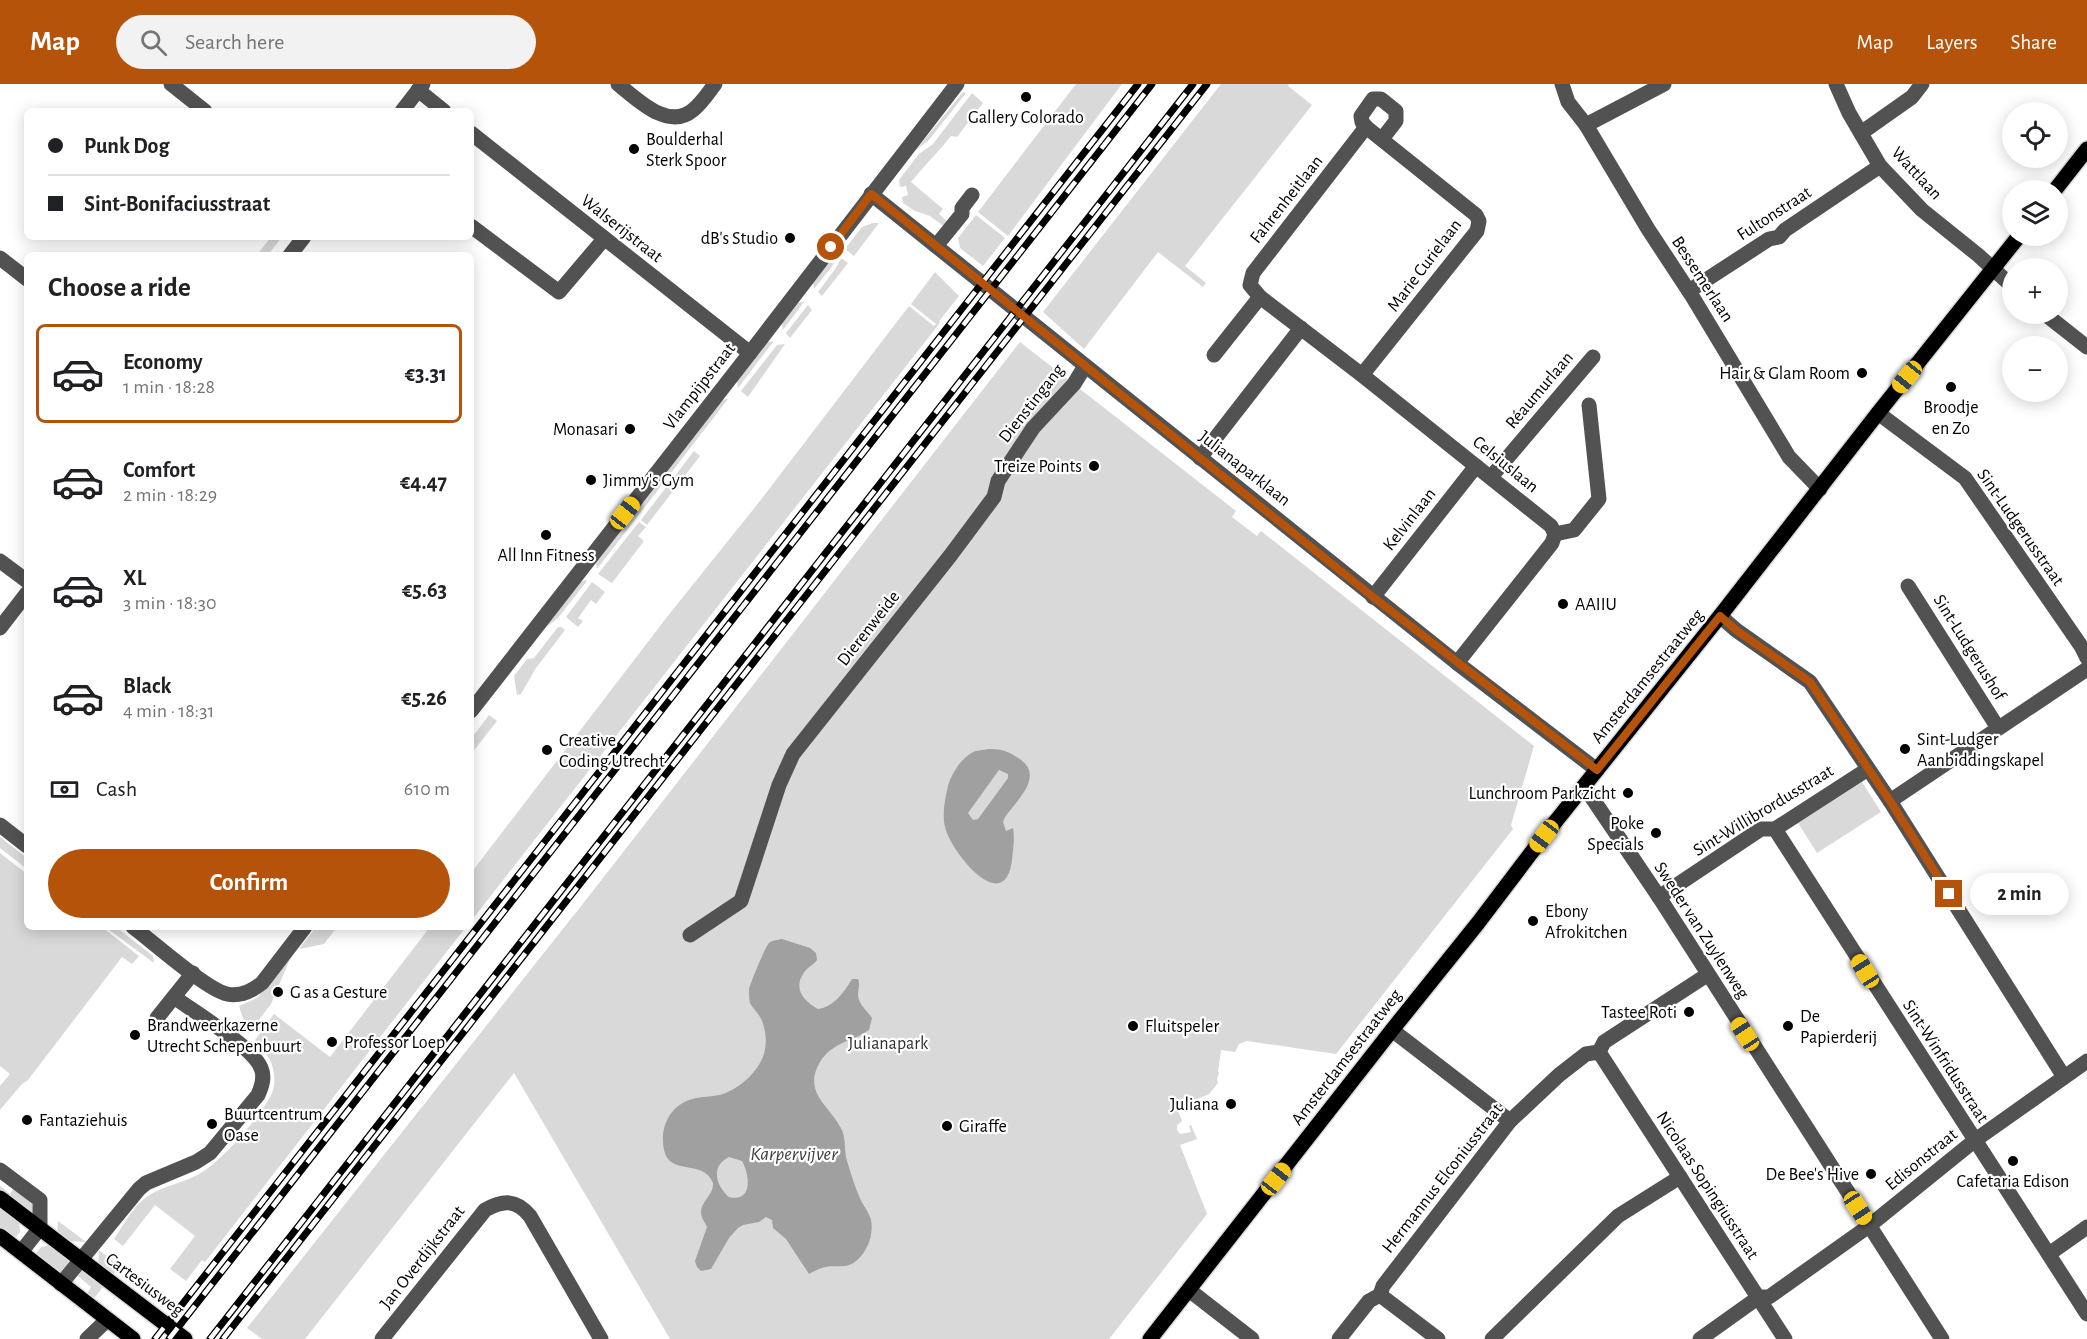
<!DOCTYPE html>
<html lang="en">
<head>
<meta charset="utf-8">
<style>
  :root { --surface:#fff; --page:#f2f2f2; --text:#202124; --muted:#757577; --line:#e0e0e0; --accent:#b45309 }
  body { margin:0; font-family:"Alegreya Sans",sans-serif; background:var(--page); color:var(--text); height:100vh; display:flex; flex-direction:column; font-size:22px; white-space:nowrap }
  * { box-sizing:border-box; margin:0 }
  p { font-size:20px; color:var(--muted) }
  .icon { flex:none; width:33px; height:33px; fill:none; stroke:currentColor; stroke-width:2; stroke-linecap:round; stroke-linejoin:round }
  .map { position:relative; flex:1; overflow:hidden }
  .details { position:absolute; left:24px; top:168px; width:450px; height:678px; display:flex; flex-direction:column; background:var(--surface); border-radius:9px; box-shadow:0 3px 15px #0003 }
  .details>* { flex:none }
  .hud { position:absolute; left:24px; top:24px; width:450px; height:132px; border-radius:9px; box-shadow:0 3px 15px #0003; display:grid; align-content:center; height:132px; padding:0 24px; background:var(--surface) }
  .tools { position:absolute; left:2002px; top:18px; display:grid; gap:12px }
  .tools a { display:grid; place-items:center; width:66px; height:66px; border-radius:50%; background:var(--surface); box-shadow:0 3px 15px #0003; font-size:30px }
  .end { position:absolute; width:27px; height:27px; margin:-14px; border:8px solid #b45309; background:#fff; box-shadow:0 0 0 3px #fff }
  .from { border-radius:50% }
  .bubble { position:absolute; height:42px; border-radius:21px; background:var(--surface); box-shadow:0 3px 15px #0003; font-size:20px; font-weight:700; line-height:42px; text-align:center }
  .car { position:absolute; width:18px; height:36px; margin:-18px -9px; border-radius:8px; box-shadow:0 0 4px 2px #0007; background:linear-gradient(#f5c518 24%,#345 0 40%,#f5c518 0 76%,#345 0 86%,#f5c518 0) }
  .hud b { display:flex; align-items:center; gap:21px; height:57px; font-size:22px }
  .hud b+b { border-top:2px solid var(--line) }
  .hud i { width:15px; height:15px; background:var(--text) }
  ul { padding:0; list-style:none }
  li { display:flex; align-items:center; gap:18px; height:99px; margin:0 12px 9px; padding:0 12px; border:3px solid transparent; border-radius:9px }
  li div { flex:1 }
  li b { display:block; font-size:22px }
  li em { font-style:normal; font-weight:700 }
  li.selected { border-color:var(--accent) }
  li>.icon { width:54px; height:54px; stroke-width:1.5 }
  h2 { padding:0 24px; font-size:27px; line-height:72px }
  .pay { display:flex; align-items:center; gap:15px; height:66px; padding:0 24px; font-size:22px }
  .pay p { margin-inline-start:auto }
  .action { display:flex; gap:12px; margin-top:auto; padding:12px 24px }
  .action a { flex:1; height:69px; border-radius:36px; background:var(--accent); color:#fff; font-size:24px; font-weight:700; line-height:69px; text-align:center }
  header { display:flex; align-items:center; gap:36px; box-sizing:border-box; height:84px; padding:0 30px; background:var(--accent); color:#fff }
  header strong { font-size:28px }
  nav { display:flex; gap:33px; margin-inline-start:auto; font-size:21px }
  .search { width:420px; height:54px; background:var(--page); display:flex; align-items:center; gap:15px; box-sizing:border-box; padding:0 21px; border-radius:33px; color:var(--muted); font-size:22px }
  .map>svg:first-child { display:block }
  .green { fill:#d9d9d9 }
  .water { fill:#a0a0a0; fill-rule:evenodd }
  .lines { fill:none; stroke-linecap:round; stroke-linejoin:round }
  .major-casing { stroke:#dbdbdb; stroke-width:18 }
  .minor { stroke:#525252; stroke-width:15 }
  .major { stroke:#000; stroke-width:15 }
  .rail-casing { stroke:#000; stroke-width:7 }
  .rail { stroke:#fff; stroke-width:4.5; stroke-dasharray:14; stroke-linecap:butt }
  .route { stroke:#b45309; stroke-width:8 }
  .poi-dot { fill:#000; stroke:#fff; stroke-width:2 }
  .labels { text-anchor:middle; stroke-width:4.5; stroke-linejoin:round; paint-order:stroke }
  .poi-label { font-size:18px; fill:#000; stroke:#fff; text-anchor:start }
  .street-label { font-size:18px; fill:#000; stroke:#fff }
  .park-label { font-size:18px; fill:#303030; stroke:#fff }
  .water-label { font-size:20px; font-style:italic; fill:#414141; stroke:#fff }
</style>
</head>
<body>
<header>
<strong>Map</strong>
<div class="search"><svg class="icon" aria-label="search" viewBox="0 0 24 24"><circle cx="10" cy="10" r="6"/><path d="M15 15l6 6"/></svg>Search here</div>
<nav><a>Map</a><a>Layers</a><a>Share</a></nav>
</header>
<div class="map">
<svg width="2087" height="1255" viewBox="0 0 2087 1255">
  <rect width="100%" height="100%" fill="#fff"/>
  <g class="green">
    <path d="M1076 0H1122L1008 152 978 128Z"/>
    <path d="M1221 0H1289L1288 2 1312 21 1185 182 1206 199 1203 203 1158 168 1084 265 1043 228Z"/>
    <path d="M963 8 966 9 929 56 916 66Z"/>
    <path d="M972 9 983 19 957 53 951 52C938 68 924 82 911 98L943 125 939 130 950 140 946 144 930 132 915 127 903 119 902 113 908 111 906 102 900 103 899 96 919 70 933 60Z"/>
    <path d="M976 131 1005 154 983 182 960 164 958 154Z"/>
    <path d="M873 139H879L854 172 845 165 862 143Z"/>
    <path d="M271 153H282L268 171H257Z"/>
    <path d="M839 167 833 181 814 205 813 199Z"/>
    <path d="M841 174 848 179 822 212 818 208 836 184Z"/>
    <path d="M935 188 959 212 940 236 939 240 471 837V789L667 533 756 422 909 222 934 242 936 240 911 220Z"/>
    <path d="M801 218H804L783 246 782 239 798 219Z"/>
    <path d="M808 221 812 226 790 254 786 249Z"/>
    <path d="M773 257V258L738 304 737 297 767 258Z"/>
    <path d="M1020 258 1236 427 1232 433 1257 452 1261 447 1534 662 1511 741 1513 745 1336 970 1247 957 1239 960 1235 968 1221 966 1218 987 1219 989 1217 995 1218 999 1209 1010 1177 1024 1182 1037 1177 1041V1046L1180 1050 1191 1048 1189 1042 1191 1041 1197 1055 1180 1061 1207 1130 1109 1255H670L514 989 305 1255H262L247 1244 589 812Z"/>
    <path d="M785 260 748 313 741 307 777 261Z"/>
    <path d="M726 315H728L597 485 596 478 722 316Z"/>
    <path d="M694 367 700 372 647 441 641 436Z"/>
    <path d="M639 438 646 443 638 452 644 457 612 499 598 490Z"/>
    <path d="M585 496 587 497 558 534 545 544 581 498Z"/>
    <path d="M592 498 605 508 596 520 591 516 578 534 583 537 578 543 566 533Z"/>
    <path d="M558 543H561L565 546 536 584 521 610 517 611 514 592 527 575 534 574Z"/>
    <path d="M489 631 497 637 471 670V655Z"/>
    <path d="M1862 698 1881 728 1817 769 1798 739Z"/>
    <path d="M0 753 27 774V785L0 764Z"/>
    <path d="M0 769 27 790V843H96L107 847 139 872 132 880 122 873 28 996 21 1001 0 1026V1002L10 990 0 982Z"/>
    <path d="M105 843H116L153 872 154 879Z"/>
    <path d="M316 843H337L324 860 299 865Z"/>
    <path d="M430 843H466L205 1178 202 1176 186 1197 170 1185 195 1152 155 1121 123 1162 114 1155C123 1142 132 1124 144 1115 160 1102 181 1100 199 1090 220 1079 259 1034 270 1013 274 1007 275 998 274 991 273 976 264 966 255 956L274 930 330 973Z"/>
    <path d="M290 875 271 920 248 950 239 922 257 914Z"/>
    <path d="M0 1102 10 1110 14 1104 32 1118 33 1133 0 1108Z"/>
    <path d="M0 1120 19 1136 20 1148 13 1157 0 1146Z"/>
    <path d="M58 1137 86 1158 63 1157 57 1151Z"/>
    <path d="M51 1161 73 1176 61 1193 33 1173 41 1163Z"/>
    <path d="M99 1166 119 1182 111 1193 98 1184Z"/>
    <path d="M83 1184 104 1202 91 1218 85 1213 91 1203 78 1192Z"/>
  </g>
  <g class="water">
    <path d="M989 665C1003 665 1010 668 1021 676 1044 693 1016 717 1005 733L1003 738 1006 747 1013 744C1015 755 1013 765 1012 776 1005 834 951 769 945 743 942 731 945 714 948 702 951 690 963 671 976 667 980 666 985 666 989 665ZM999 686 1008 690V694L978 735 973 736 968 729Z"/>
    <path d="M782 855 810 864 816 869 817 876C814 880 810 882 806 886 792 903 802 916 818 925 834 923 844 908 852 895H858C861 902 856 909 859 916 862 923 868 928 872 934L869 946C852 958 832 958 820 978 802 1009 830 1021 842 1046 846 1056 844 1067 847 1077 851 1089 854 1101 859 1112 862 1120 869 1128 871 1136 874 1151 867 1168 856 1177 847 1185 837 1181 826 1183 820 1184 814 1187 809 1190L786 1155 773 1144 772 1136 766 1133 759 1138 743 1141 738 1144 729 1154 711 1185 701 1187 697 1183 695 1177 707 1143C705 1138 701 1134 701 1128 701 1117 714 1111 713 1099 703 1074 670 1093 664 1066 659 1042 671 1019 696 1014 705 1012 714 1013 723 1010 741 1004 762 985 765 965 767 954 765 939 758 930 755 926 752 923 750 919 749 915 749 909 749 905 750 900 766 861 769 859 773 856 777 856 782 855ZM729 1073 742 1077C750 1091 753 1119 729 1113 716 1102 710 1082 729 1073Z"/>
  </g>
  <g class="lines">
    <defs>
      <g id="major">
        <path d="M2055 106 2087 65"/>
        <path d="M0 1114 185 1255"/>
        <path d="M0 1152 133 1255"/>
        <path d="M1150 1255 1392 946 1478 839 1544 752 1720 532 1878 329 2019 152"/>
      </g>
    </defs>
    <use href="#major" class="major-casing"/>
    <g class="minor">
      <path d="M171 0 205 27"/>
      <path d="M618 0C637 15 668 47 693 26 702 19 708 9 715 0"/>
      <path d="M1562 0 1568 18 1586 41 1648 145 1692 212 1789 373 1820 405"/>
      <path d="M1836 0 1849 29 1880 82 1922 126 1978 171 2013 203"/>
      <path d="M418 6 444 27"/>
      <path d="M402 27 423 0"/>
      <path d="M1586 41 1664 0"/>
      <path d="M471 49 750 269"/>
      <path d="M1861 49 1912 13 1922 0"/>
      <path d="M871 110 1457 579 1597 686"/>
      <path d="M471 142 559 208 604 155"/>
      <path d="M936 162 962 130V124L972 111"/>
      <path d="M290 171 304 153"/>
      <path d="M0 174 27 195"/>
      <path d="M1689 207 1769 155 1779 153 1785 146 1880 82"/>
      <path d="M1260 213 1250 201 1253 189 1366 43"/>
      <path d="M2045 230 2087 263"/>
      <path d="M1214 271 1260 213 1362 291 1551 442 1555 450 1552 459 1457 579"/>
      <path d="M1362 291 1477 147 1479 137 1476 131 1366 43 1362 38 1361 32 1373 15H1381L1396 27V37L1382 55"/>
      <path d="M1878 329 1965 394 2081 562 2087 574"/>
      <path d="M1200 374 1301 244"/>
      <path d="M1491 393 1593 273"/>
      <path d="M1555 450 1574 446 1599 415 1589 321"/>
      <path d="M0 477 27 497"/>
      <path d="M1908 502 1998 644"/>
      <path d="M1373 513 1476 382"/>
      <path d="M1720 532 1736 546 1810 598 1890 717 2087 585"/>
      <path d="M0 544 27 509"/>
      <path d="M471 627 750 269 957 0"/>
      <path d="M1584 702 1659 813 1942 1255"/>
      <path d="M1890 717 2064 993"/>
      <path d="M0 741 27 762"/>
      <path d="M1775 745 2087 1230"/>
      <path d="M1659 813 1761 745H1775L1868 685"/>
      <path d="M133 843C153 858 207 906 227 910 240 913 252 907 262 899L305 843"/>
      <path d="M690 851 741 817 779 701 793 670 950 472 994 413 998 397 1033 344 1074 300 1085 282"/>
      <path d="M157 934 193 889"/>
      <path d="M1392 946 1510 1037"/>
      <path d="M1599 968 1785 1255"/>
      <path d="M1599 968 1604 958 1707 891"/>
      <path d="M0 1086 40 1116V1144L21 1168"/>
      <path d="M2049 1170 2087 1143"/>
      <path d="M61 1200 139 1105 146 1099 196 1078 210 1069 258 1011C262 1002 265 993 261 984 253 963 194 928 174 913"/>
      <path d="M1189 1206 1252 1255"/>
      <path d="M1380 1211 1438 1255"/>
      <path d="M87 1255 107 1236"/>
      <path d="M382 1255 485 1126C503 1116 516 1115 530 1132L601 1255"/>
      <path d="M1339 1255 1369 1217 1380 1211 1383 1202 1510 1037 1559 991 1586 970 1599 968"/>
      <path d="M1492 1255 1618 1132 1680 1093"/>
      <path d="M1700 1255 1759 1213H1769L1869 1142 1974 1057 2087 977"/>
    </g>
    <use href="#major" class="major"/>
    <defs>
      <g id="rail">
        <path d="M155 1255 1138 0"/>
        <path d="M169 1255 1152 0"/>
        <path d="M210 1255 1193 0"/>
        <path d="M223 1255 1207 0"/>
      </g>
    </defs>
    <use href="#rail" class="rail-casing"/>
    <use href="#rail" class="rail"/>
  </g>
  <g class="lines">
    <path class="route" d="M831 163 871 110 879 116 1373 513 1597 686 1720 532 1736 546 1810 598 1890 717 1949 810"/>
  </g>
  <g class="poi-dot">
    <circle cx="1026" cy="13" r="6"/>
    <circle cx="634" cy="65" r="6"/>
    <circle cx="790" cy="154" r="6"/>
    <circle cx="1862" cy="289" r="6"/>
    <circle cx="1951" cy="303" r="6"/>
    <circle cx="630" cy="345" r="6"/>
    <circle cx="1094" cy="382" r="6"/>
    <circle cx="591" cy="396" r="6"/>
    <circle cx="546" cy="451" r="6"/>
    <circle cx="1563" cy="520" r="6"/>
    <circle cx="1905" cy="665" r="6"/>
    <circle cx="547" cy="666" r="6"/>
    <circle cx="1628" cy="709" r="6"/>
    <circle cx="1656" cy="749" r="6"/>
    <circle cx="1533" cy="837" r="6"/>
    <circle cx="278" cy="908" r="6"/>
    <circle cx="1689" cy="928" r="6"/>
    <circle cx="1133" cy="942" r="6"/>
    <circle cx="1788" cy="942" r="6"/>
    <circle cx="135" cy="951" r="6"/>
    <circle cx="332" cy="958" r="6"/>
    <circle cx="1231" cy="1020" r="6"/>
    <circle cx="27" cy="1036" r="6"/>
    <circle cx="212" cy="1040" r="6"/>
    <circle cx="947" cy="1042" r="6"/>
    <circle cx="2013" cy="1077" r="6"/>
    <circle cx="1871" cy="1090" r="6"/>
  </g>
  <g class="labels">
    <g class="poi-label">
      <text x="1026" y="39" text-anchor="middle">Gallery Colorado</text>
      <text x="646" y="61">Boulderhal<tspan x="646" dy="21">Sterk Spoor</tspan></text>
      <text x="778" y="160" text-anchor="end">dB's Studio</text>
      <text x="1850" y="295" text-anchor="end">Hair &amp; Glam Room</text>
      <text x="1951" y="329" text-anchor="middle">Broodje<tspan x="1951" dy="21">en Zo</tspan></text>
      <text x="618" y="351" text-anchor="end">Monasari</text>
      <text x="1082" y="388" text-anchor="end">Treize Points</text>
      <text x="603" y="402">Jimmy's Gym</text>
      <text x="546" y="477" text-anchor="middle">All Inn Fitness</text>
      <text x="1575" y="526">AAIIU</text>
      <text x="1917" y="661">Sint-Ludger<tspan x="1917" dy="21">Aanbiddingskapel</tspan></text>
      <text x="559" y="662">Creative<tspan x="559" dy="21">Coding Utrecht</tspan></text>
      <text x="1616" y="715" text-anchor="end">Lunchroom Parkzicht</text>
      <text x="1644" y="745" text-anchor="end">Poke<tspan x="1644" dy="21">Specials</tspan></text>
      <text x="1545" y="833">Ebony<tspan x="1545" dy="21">Afrokitchen</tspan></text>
      <text x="290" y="914">G as a Gesture</text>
      <text x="1677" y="934" text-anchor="end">Tastee Roti</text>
      <text x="1800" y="938">De<tspan x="1800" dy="21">Papierderij</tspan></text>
      <text x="147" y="947">Brandweerkazerne<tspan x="147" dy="21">Utrecht Schepenbuurt</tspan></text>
      <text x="1145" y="948">Fluitspeler</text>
      <text x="344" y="964">Professor Loep</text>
      <text x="1219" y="1026" text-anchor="end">Juliana</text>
      <text x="224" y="1036">Buurtcentrum<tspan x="224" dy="21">Oase</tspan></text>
      <text x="39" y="1042">Fantaziehuis</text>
      <text x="959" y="1048">Giraffe</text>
      <text x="1859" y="1096" text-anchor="end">De Bee's Hive</text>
      <text x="2013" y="1103" text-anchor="middle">Cafetaria Edison</text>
    </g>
    <g class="street-label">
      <text transform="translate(1917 89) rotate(47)" y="6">Wattlaan</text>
      <text transform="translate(1286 115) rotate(-52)" y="6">Fahrenheitlaan</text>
      <text transform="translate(1774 129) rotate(-33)" y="6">Fultonstraat</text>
      <text transform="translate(622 144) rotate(38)" y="6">Walserijstraat</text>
      <text transform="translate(1424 181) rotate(-53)" y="6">Marie Curielaan</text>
      <text transform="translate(1703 195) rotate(57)" y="6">Bessemerlaan</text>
      <text transform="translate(699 302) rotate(-52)" y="6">Vlampijpstraat</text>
      <text transform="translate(1539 306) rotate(-50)" y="6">Réaumurlaan</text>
      <text transform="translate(1031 319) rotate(-52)" y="6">Dienstingang</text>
      <text transform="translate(1506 380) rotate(39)" y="6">Celsiuslaan</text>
      <text transform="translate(1245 384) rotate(38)" y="6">Julianaparklaan</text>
      <text transform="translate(1409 435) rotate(-52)" y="6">Kelvinlaan</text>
      <text transform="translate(2021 443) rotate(55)" y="6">Sint-Ludgerusstraat</text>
      <text transform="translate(868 544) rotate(-52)" y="6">Dierenweide</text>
      <text transform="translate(1970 563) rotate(58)" y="6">Sint-Ludgerushof</text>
      <text transform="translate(1647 592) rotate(-51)" y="6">Amsterdamsestraatweg</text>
      <text transform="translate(1763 726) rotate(-31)" y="6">Sint-Willibrordusstraat</text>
      <text transform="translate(1702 846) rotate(57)" y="6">Sweder van Zuylenweg</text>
      <text transform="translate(1346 973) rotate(-52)" y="6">Amsterdamsestraatweg</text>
      <text transform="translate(1946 977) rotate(57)" y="6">Sint-Winfridusstraat</text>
      <text transform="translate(1921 1075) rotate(-39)" y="6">Edisonstraat</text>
      <text transform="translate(1442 1094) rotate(-52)" y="6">Hermannus Elconiusstraat</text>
      <text transform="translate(1708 1101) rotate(57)" y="6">Nicolaas Sopingiusstraat</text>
      <text transform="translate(422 1173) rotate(-52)" y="6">Jan Overdijkstraat</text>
      <text transform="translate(145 1200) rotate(37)" y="6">Cartesiusweg</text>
    </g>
    <g class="park-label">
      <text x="888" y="965">Julianapark</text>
    </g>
    <g class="water-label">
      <text x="794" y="1076">Karpervijver</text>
    </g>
  </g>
</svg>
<div class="tools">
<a><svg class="icon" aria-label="locate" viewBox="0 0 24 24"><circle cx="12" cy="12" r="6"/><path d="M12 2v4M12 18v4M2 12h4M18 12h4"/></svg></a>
<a><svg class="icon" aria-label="layers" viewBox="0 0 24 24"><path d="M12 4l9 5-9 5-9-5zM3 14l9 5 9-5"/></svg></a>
<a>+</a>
<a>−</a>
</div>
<i class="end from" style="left:831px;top:163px"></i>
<i class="end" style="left:1949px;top:810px"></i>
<div class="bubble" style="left:1970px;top:789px;width:99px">2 min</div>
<i class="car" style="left:1907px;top:293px;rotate:219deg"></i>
<i class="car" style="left:625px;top:429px;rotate:38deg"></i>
<i class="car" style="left:1544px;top:752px;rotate:217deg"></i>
<i class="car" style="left:1865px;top:887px;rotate:328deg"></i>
<i class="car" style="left:1745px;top:950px;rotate:327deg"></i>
<i class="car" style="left:1276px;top:1095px;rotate:38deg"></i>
<i class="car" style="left:1858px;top:1124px;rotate:147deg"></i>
<div class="hud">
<b><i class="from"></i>Punk Dog</b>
<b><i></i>Sint-Bonifaciusstraat</b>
</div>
<section class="details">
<h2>Choose a ride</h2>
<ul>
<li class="selected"><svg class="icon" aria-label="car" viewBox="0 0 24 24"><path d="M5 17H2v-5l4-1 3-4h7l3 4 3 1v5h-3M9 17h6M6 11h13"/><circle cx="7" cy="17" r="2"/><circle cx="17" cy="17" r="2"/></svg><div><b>Economy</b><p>1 min · 18:28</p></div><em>€3.31</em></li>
<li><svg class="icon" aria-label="car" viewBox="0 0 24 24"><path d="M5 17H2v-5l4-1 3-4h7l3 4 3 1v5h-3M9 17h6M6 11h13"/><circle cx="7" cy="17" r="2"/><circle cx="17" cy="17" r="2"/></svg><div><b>Comfort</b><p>2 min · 18:29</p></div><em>€4.47</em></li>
<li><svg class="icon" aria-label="car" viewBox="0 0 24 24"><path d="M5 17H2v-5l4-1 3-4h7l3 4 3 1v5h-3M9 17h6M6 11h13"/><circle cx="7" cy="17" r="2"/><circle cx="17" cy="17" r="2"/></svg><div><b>XL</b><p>3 min · 18:30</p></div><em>€5.63</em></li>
<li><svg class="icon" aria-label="car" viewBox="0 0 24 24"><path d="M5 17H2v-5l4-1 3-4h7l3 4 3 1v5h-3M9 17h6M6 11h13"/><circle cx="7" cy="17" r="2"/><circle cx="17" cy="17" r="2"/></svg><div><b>Black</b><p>4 min · 18:31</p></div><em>€5.26</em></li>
</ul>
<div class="pay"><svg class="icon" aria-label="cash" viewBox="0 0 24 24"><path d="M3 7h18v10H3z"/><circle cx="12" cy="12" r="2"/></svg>Cash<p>610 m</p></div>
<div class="action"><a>Confirm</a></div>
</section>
</div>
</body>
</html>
